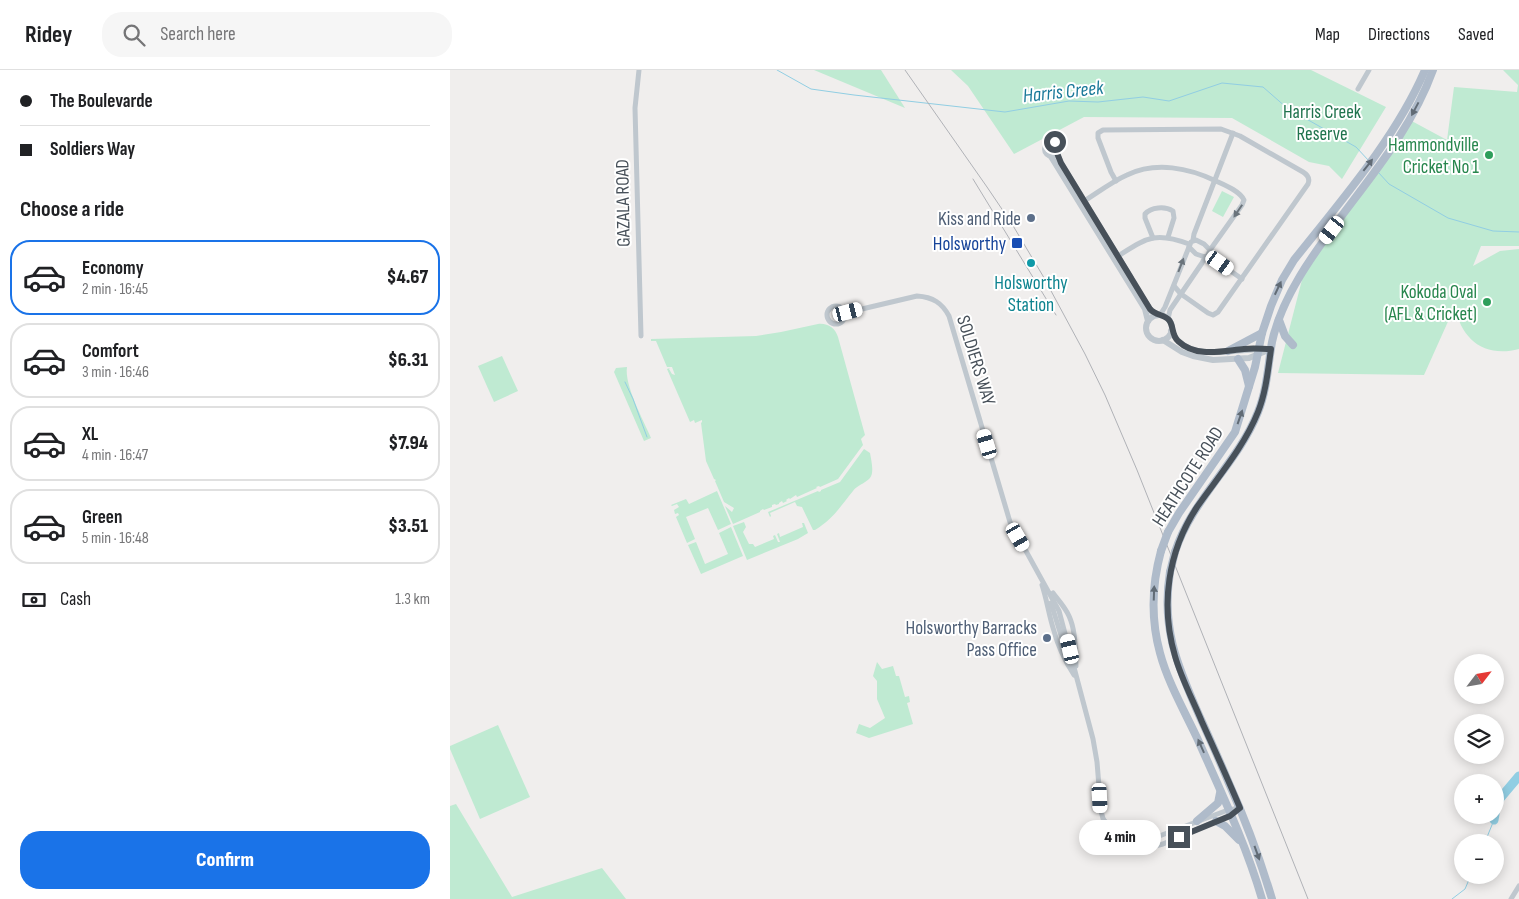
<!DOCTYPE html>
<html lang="en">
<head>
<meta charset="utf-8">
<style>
  :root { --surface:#fff; --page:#f6f6f6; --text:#202124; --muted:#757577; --line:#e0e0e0; --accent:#1a73e8 }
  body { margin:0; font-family:"Sofia Sans Condensed",sans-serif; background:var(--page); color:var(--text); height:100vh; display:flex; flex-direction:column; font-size:19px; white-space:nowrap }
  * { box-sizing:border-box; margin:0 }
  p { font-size:16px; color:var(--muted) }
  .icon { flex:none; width:28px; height:28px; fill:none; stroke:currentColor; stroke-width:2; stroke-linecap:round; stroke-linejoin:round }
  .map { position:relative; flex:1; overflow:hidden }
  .sheet { display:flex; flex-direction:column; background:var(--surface); width:450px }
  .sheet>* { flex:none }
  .hud { display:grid; align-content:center; height:110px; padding:0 20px; background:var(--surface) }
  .needle { width:32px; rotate:59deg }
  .tools { position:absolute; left:1004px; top:584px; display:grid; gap:10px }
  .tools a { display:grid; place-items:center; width:50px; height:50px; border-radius:50%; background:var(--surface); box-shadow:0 2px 12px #0003; font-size:25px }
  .end { position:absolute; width:22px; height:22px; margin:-11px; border:6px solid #475059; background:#fff; box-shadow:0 0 0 2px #fff }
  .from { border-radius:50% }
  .bubble { position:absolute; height:35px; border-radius:18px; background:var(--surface); box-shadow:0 2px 12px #0003; font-size:16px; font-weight:800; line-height:35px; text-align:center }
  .car { position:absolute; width:15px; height:30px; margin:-15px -8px; border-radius:6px; box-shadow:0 0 4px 1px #0007; background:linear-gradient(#fff 24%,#345 0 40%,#fff 0 76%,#345 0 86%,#fff 0) }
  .hud b { display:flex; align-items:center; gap:18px; height:48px; font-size:19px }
  .hud b+b { border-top:1px solid var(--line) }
  .hud i { width:12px; height:12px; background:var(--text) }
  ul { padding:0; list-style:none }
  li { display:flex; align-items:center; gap:15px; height:75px; margin:0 10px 8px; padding:0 10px; border:2px solid var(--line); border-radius:20px }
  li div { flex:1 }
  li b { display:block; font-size:19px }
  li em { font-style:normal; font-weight:800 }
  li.selected { border-color:var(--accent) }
  li>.icon { width:45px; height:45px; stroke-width:1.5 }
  h2 { padding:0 20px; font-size:22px; line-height:60px }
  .pay { display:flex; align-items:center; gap:12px; height:55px; padding:0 20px; font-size:19px }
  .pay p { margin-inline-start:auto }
  .cta { display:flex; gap:10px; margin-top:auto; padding:10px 20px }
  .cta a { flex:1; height:58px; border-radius:20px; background:var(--accent); color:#fff; font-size:20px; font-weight:800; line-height:58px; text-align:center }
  header { display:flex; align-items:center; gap:30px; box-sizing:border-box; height:70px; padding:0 25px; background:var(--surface); border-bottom:1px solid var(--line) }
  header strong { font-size:24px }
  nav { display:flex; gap:28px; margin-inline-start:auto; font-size:18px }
  .search { width:350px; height:45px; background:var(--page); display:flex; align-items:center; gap:12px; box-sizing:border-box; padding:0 18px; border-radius:20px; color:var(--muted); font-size:19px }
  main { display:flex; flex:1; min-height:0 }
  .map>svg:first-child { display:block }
  .green { fill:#bfead2 }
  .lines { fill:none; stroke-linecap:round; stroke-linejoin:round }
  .stream { stroke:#91cee3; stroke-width:1 }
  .river { stroke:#91cee3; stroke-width:9 }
  .minor { stroke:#bfc7ce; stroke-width:5 }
  .tertiary { stroke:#bfc7ce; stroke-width:6 }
  .primary { stroke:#afbbca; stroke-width:8 }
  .rail { stroke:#b0b2b7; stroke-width:1 }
  .primary-bridge { stroke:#afbbca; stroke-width:8 }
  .oneway { fill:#616b75 }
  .oneway2 { fill:#6b747c }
  .route { stroke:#475059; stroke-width:6 }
  .leisure-dot { fill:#2e9e5b; stroke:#fff; stroke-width:2 }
  .service-dot { fill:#5c6f8a; stroke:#fff; stroke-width:2 }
  .transit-dot { fill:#1a4fb4; stroke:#fff; stroke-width:2 }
  .culture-dot { fill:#0f9aa8; stroke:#fff; stroke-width:2 }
  .labels { text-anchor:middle; stroke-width:4; stroke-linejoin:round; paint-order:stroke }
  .park-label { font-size:19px; fill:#1f734d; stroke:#fff }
  .leisure-label { font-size:19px; fill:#27864d; stroke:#fff; text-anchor:end }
  .street-label { font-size:19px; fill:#475059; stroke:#fff }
  .service-label { font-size:19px; fill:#4e5e75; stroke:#fff; text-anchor:end }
  .transit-label { font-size:19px; fill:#164399; stroke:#fff; text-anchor:end }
  .culture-label { font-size:19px; fill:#0d838f; stroke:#fff }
  .water-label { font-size:20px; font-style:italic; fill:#1a7999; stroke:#fff }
</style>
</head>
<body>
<header>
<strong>Ridey</strong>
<div class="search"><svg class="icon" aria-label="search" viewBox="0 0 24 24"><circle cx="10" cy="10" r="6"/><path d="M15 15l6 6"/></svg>Search here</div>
<nav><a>Map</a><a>Directions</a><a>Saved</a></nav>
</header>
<main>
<section class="sheet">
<div class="hud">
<b><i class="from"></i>The Boulevarde</b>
<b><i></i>Soldiers Way</b>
</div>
<h2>Choose a ride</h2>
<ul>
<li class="selected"><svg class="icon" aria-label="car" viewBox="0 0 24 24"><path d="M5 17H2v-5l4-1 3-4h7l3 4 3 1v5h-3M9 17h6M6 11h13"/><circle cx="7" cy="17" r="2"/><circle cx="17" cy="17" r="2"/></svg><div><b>Economy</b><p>2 min · 16:45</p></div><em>$4.67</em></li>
<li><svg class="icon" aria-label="car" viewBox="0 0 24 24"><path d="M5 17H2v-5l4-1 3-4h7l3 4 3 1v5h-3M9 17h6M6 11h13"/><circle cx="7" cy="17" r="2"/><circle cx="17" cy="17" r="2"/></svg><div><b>Comfort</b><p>3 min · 16:46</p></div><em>$6.31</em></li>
<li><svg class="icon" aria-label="car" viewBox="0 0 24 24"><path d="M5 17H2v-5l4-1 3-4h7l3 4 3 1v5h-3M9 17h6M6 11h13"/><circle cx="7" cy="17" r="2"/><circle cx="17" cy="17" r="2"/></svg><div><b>XL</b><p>4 min · 16:47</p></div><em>$7.94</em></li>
<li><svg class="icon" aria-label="car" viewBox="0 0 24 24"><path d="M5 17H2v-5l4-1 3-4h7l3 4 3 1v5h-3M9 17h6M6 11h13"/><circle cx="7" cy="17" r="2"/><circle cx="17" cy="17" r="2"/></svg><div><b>Green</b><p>5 min · 16:48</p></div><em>$3.51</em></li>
</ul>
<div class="pay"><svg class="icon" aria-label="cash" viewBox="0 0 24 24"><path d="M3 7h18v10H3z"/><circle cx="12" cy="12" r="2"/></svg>Cash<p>1.3 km</p></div>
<div class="cta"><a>Confirm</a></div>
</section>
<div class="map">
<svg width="1069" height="829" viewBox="0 0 1069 829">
  <rect width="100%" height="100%" fill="#f0eeed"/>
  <g class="green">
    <path d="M364 0H431L455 38Z"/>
    <path d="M501 0H861L936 37 892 109 879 96 859 92 782 48 634 47 564 84 518 16Z"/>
    <path d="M1053 0H1069V176H1031L1023 196 1050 181 1069 179V279C1035 288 1011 270 1005 236L974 305 828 303 854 202 958 49 997 70 1004 17 1067 22 1068 15Z"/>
    <path d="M772 121 784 127 773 147 762 141Z"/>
    <path d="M368 254C378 253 385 258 388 267L415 365 411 369 413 375 388 409 370 417 369 416 366 417 367 418 347 427 346 425 340 429 339 428 336 430 337 431 333 433 332 431 329 433V434L326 435 325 434 322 435V437L314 440 313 439 310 441V442L283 454 275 436 282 442 284 438 274 432 265 411 266 410 264 409 256 391 251 353 252 352V350L245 353 244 350 240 352 217 299 220 298 219 299 222 304 225 305 222 297H217L206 271H201V269L306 266 331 262Z"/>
    <path d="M52 286 68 321 44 332 28 296Z"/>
    <path d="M177 297C174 315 194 351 201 368L194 371 164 302 166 298Z"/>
    <path d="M414 379 420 383C421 389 423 397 422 403 421 412 408 414 403 421 390 437 383 449 365 460H363L352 437 347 436 345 432 320 443 321 446 320 447 318 442 368 421 369 422 371 421V420L390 412Z"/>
    <path d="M267 421 281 454 268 460 258 438 236 447 245 469 237 473 226 447 229 445 228 443 225 444 224 440 229 437 227 434 222 436 221 435 236 429 239 434Z"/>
    <path d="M294 452 296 457 293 462 299 474H303L305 477 324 469 323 466 325 465 328 472H330L327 464 329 463 330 467 353 457 352 453H354L358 463 348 469 297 490 283 456Z"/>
    <path d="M281 457 293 486 251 504 238 475 246 472 255 494 278 484 269 463Z"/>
    <path d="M427 592 432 599 443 596 446 606H449L455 627 459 626 460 632 457 633 463 654 419 668 406 663 409 654 420 658 435 648 427 629V611L423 606Z"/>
    <path d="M48 655 80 727 30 749 0 679V676Z"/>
    <path d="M6 734 62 827 152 798 176 829H0V736Z"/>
  </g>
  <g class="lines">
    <g class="stream">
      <path d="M327 0 361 19 404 25 555 42 619 31 648 32 693 27 719 31 772 13 813 17 837 38 906 77 919 91"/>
      <path d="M928 102 939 114 998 148 1043 161 1069 162"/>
      <path d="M175 312 183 329 197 367"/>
      <path d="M1035 772 1044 750"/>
      <path d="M1002 829 1015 819 1021 805"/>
    </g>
    <path class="river" d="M1044 750 1047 732 1069 706"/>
    <g class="minor">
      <path d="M189 0 185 38 191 266"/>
      <path d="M908 19 919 0"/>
      <path d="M666 111 661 102 648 68V63L653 60 771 59 790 66 853 102C858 105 860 109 858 114L768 242 763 245 758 243 731 224 724 216"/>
      <path d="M631 133C646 124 661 112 677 105 706 91 739 98 766 111 775 115 790 121 794 130L792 135 760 180"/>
      <path d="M703 168 695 148V144C701 137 715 136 723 141L724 148 718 167"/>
      <path d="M743 170 744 164 783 63"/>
      <path d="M758 185 760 180 754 174 746 170 741 172 739 177 746 184 755 187 758 185 792 209"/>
      <path d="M668 186C697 168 705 161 739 174"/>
      <circle cx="386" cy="245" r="9"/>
      <path d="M395 243 467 226C483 227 492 233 499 246L560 452 609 541 643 669 647 692 651 741 655 756 669 772 680 776 697 778 713 774 780 745 790 738"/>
      <path d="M710 245 715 237 739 177"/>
      <path d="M718 249 720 240 752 193 755 187"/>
      <path d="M592 515C597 530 599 546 604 561 608 577 615 591 624 605"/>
      <path d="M603 523C608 530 615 537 619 546 626 561 625 579 626 596"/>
      <path d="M601 533 619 591"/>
      <path d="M654 750C666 765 677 772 696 771L778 740 790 738"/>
      <path d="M1061 829 1069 816"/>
    </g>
    <g class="tertiary">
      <circle cx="602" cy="79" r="7"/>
      <path d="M607 83 611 93 681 208"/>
      <path d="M600 85 695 239 698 251"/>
      <path d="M696 233 701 241 707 245"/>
      <circle cx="709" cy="258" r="13"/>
      <path d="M721 261C738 294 781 279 811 279"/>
      <path d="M713 270 732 282 743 286 763 290 799 288 821 279"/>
    </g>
    <g class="primary">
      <path d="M829 250 835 266 843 275"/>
      <path d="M778 281 812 263"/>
      <path d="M788 289 795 300 799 316"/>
      <path d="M718 462 729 443 785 362 805 297 812 263 821 236 832 210 844 190C890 132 946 68 975 0"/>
      <path d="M711 481C702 514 701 550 710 583 718 613 735 642 748 670 771 722 796 774 812 829"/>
      <path d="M725 482C742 429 788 393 808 342 817 320 818 295 822 272 827 249 838 226 850 206 892 136 955 78 983 0"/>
      <path d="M720 502C711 557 727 595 749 645 759 667 769 689 778 711 795 749 810 789 822 829"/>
      <path d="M747 751 768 733 770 723"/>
      <path d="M766 751 775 756 789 770"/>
    </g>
    <g class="rail">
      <path d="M455 0 537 117 562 154 593 206 635 284 655 325 687 400 858 829"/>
      <path d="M523 109 606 245"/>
    </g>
    <g class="primary-bridge">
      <path d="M711 481 718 462"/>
      <path d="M720 502 725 482"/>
    </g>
  </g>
  <defs><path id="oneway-solid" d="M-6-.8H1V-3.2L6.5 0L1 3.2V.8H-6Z" transform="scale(1.25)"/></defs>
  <g class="oneway">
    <use href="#oneway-solid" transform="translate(965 39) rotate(118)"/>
    <use href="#oneway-solid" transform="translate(918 95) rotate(-52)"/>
    <use href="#oneway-solid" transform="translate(828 218) rotate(-65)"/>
    <use href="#oneway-solid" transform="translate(790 347) rotate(-71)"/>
    <use href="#oneway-solid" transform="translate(704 523) rotate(-88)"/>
    <use href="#oneway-solid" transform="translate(751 676) rotate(-114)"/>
    <use href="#oneway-solid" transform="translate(807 783) rotate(70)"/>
  </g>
  <g class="oneway2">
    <use href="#oneway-solid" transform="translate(788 141) rotate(124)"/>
    <use href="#oneway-solid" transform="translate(731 195) rotate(-69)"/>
  </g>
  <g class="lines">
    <path class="route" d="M605 72 608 77 607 83 611 93 700 239C706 246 714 244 719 250 724 256 721 264 728 271 746 288 772 281 794 279 803 278 812 279 821 279 818 300 816 322 808 342 794 377 768 407 747 437 718 481 710 535 725 586 731 608 743 630 752 652 765 681 778 709 790 738L780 746 729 767"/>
  </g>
  <g class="leisure-dot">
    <circle cx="1039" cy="85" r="5"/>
    <circle cx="1037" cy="232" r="5"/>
  </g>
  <g class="service-dot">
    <circle cx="581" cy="148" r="5"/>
    <circle cx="597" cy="568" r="5"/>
  </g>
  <rect class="transit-dot" x="561" y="167" width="12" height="12" rx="2.5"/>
  <circle class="culture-dot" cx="581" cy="193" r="5"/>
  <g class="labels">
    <g class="park-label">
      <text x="872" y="48">Harris Creek<tspan x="872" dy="22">Reserve</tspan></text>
    </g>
    <g class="leisure-label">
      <text x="1029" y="81">Hammondville<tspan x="1029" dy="22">Cricket No 1</tspan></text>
      <text x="1027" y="228">Kokoda Oval<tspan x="1027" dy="22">(AFL &amp; Cricket)</tspan></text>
    </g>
    <g class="street-label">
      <text transform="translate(172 133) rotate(-91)" y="7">GAZALA ROAD</text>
      <text transform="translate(527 290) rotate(73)" y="7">SOLDIERS WAY</text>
      <text transform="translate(737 406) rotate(-57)" y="7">HEATHCOTE ROAD</text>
    </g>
    <g class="service-label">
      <text x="571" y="155">Kiss and Ride</text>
      <text x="587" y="564">Holsworthy Barracks<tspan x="587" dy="22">Pass Office</tspan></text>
    </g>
    <g class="transit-label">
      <text x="556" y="180">Holsworthy</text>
    </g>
    <g class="culture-label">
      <text x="581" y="219">Holsworthy<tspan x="581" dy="22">Station</tspan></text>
    </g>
    <g class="water-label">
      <text transform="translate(613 21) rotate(-6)" y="7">Harris Creek</text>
    </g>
  </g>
</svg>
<div class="tools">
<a><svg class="needle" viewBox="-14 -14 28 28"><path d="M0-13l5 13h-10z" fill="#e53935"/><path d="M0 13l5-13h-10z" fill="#757577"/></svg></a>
<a><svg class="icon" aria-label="layers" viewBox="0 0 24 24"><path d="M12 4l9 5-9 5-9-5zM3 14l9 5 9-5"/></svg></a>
<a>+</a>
<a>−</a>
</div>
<i class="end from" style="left:605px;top:72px"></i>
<i class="end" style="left:729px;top:767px"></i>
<div class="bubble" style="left:629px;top:750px;width:82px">4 min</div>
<i class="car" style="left:882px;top:160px;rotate:217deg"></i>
<i class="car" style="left:770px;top:193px;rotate:125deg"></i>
<i class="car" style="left:398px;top:242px;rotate:76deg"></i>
<i class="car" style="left:537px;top:374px;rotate:343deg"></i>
<i class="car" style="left:568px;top:467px;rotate:150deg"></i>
<i class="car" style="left:620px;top:579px;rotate:347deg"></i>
<i class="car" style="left:650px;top:728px;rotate:177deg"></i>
</div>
</main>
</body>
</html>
